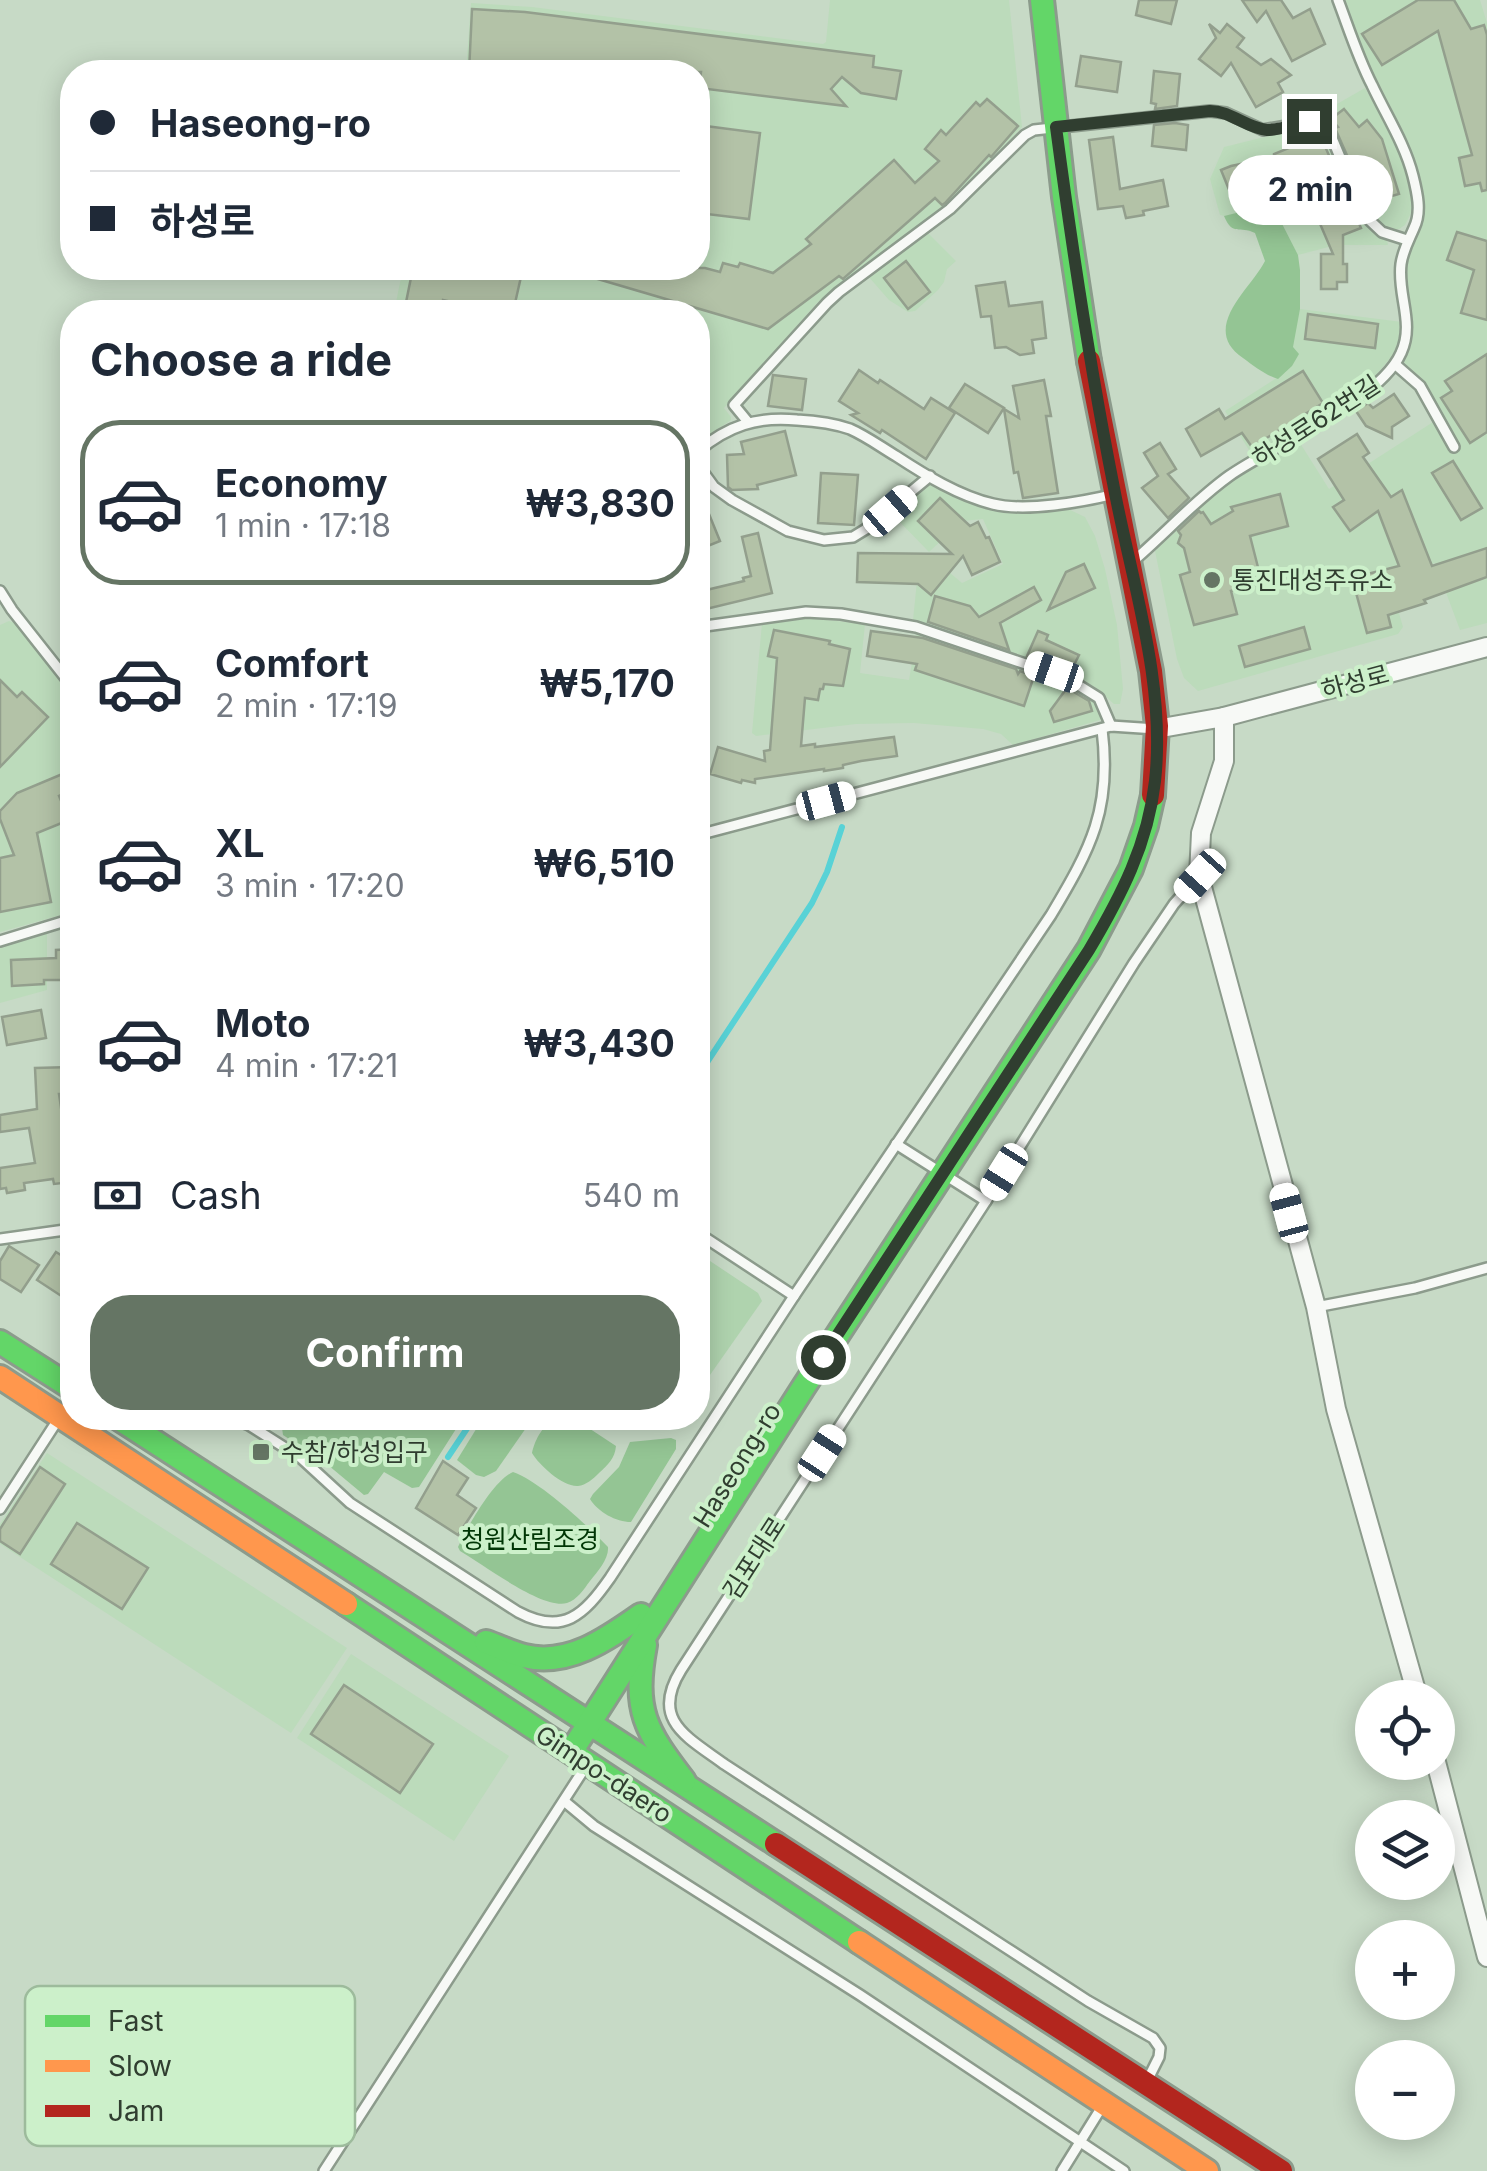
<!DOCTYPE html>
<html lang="en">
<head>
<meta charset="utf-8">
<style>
  :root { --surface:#fff; --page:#f6f6f7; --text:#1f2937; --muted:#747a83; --line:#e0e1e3; --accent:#657564 }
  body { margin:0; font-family:Inter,"Noto Sans KR",sans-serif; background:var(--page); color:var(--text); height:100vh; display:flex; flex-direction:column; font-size:38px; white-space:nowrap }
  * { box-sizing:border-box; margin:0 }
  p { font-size:32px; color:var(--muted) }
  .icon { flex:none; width:55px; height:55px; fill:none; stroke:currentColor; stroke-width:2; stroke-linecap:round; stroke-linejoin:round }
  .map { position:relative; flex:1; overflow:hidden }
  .details { position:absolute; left:60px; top:300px; width:650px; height:1130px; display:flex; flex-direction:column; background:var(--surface); border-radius:40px; box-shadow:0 5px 25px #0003 }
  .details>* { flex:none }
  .guide { position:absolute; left:60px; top:60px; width:650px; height:220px; border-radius:40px; box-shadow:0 5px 25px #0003; display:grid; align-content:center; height:220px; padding:0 30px; background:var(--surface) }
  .controls { position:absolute; left:1355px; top:1680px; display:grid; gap:20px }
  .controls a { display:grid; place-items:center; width:100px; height:100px; border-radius:50%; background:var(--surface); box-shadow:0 5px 25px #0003; font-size:50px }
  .end { position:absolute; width:45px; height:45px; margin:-22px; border:12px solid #303e30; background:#fff; box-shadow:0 0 0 5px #fff }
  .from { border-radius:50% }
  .bubble { position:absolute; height:70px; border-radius:35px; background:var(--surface); box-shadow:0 5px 25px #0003; font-size:32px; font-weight:700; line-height:70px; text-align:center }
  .car { position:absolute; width:30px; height:60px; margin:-30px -15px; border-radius:12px; box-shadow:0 0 8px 2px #0007; background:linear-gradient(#fff 24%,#345 0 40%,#fff 0 76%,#345 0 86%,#fff 0) }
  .guide b { display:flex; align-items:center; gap:35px; height:95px; font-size:38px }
  .guide b+b { border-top:2px solid var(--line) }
  .guide i { width:25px; height:25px; background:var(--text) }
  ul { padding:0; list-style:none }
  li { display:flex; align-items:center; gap:30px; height:165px; margin:0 20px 15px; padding:0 10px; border:5px solid transparent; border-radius:40px }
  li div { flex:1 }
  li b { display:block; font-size:38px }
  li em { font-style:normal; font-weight:700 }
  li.current { border-color:var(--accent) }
  li>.icon { width:90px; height:90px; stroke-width:1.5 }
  h2 { padding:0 30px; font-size:45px; line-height:120px }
  .pay { display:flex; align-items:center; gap:25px; height:110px; padding:0 30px; font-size:38px }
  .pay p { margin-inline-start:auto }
  .action { display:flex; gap:20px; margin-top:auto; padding:20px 30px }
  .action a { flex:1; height:115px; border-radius:40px; background:var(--accent); color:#fff; font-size:40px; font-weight:700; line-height:115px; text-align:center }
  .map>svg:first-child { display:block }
  .built { fill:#bcdbbb }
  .green { fill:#afd3ae }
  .forest { fill:#94c594 }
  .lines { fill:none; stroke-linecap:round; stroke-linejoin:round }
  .stream { stroke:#58d2d6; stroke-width:6 }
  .building { fill:#b3c2a7; stroke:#939f8d; stroke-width:2.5 }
  .lane-casing { stroke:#8c9b8c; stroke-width:14 }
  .street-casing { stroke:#8c9b8c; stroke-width:22 }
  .fast-casing { stroke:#8c9b8c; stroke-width:28 }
  .slow-casing { stroke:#8c9b8c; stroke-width:28 }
  .jam-casing { stroke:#8c9b8c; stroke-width:28 }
  .lane { stroke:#f7f9f6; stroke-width:9 }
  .street { stroke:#f7f9f6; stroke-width:18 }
  .fast { stroke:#63d668; stroke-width:22 }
  .slow { stroke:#ff974d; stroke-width:22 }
  .jam { stroke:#b3261e; stroke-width:22 }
  .route { stroke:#303e30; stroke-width:12 }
  .poi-dot { fill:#657564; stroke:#ccf0ca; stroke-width:4 }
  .labels { text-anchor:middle; stroke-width:8; stroke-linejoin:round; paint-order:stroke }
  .street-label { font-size:25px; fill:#303e30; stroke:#ccf0ca }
  .poi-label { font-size:25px; fill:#303e30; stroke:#ccf0ca; text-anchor:start }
  .park-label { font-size:25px; fill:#003605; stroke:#ccf0ca }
  .key { fill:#ccf0ca; stroke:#9dbb9c; stroke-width:2.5 }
  .key-label { font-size:28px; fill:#303e30 }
</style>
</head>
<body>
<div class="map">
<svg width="1487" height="2171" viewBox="0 0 1487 2171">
  <rect width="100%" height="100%" fill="#c7dac6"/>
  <g class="built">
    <path d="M830 0H1009L1022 127 968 183 932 216 817 303 724 408 731 417V420L698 443V312H394L403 268H698V72H466L471 3 532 7 823 44 826 42Z"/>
    <path d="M1344 0H1480L1487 23V623L1460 630 1435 563 1389 578 1403 627 1398 634 1198 691 1184 678 1177 659 1155 551 1221 489 1263 462 1300 443 1329 489 1444 415 1421 379 1402 361 1413 331 1407 291 1406 267 1412 244 1423 218V192L1411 153 1369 67Z"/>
    <path d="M1365 88 1388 128 1408 172 1413 209 1405 225 1399 229 1393 230 1381 226 1368 213 1336 134 1323 112Z"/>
    <path d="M1317 124 1323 130 1330 144 1362 219 1387 240 1388 245H1336L1298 255 1274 208 1224 216 1220 215 1210 179 1224 147Z"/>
    <path d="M928 233 956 261 947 269 944 282 938 290 915 311 908 312 889 300 868 276Z"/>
    <path d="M1300 309 1402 322 1399 341 1393 355 1371 381 1252 455 1225 411 1286 372Z"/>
    <path d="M931 483 978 505 998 510 1066 508 1085 517 1095 536 1105 569 1117 625 1123 689 1120 704H1114L1095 687 1046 664 913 620 918 571 930 556 962 583 1003 564 983 519 962 521 929 552 893 515Z"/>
    <path d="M807 618 865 624 860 673 909 680 917 632 1070 684 1098 703 1102 717 1100 720 1013 745 1001 734 983 729 914 723 856 724 756 736 752 733 762 623Z"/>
    <path d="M9 621 15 623 72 697V912L0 932V625Z"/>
    <path d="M47 933V990L0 1003V946Z"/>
    <path d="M47 1453 347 1648 291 1733 0 1544V1524Z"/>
    <path d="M351 1654 509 1756 454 1841 297 1738Z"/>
  </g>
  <path class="green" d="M698 1253 758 1293 762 1301 698 1392Z"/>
  <g class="forest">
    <path d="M1269 205 1274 208 1298 255 1300 270V309L1293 347 1299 354 1292 366 1278 379C1265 375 1254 366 1243 358 1199 328 1251 289 1265 261L1255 233C1239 225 1233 237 1224 216Z"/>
    <path d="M289 1418H463L419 1487 412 1488 384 1472 368 1494 364 1495 328 1465 283 1435 282 1428Z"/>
    <path d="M483 1418H533L496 1471 484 1477 476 1475 457 1460Z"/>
    <path d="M557 1418 575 1419 616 1446C615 1458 608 1465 599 1473 593 1479 586 1485 578 1486 563 1487 539 1465 532 1453 535 1439 544 1423 557 1418Z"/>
    <path d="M671 1438 676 1440V1449L631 1522C616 1522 598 1512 590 1499L593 1494 619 1467 630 1442Z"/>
    <path d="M513 1472C541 1482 587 1525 608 1547 609 1559 598 1571 590 1581 584 1589 577 1600 567 1603 542 1610 483 1564 460 1551L458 1547C468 1526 493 1481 513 1472Z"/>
  </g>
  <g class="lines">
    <g class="stream">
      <path d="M698 1076 812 903 827 872 842 827"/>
      <path d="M448 1457 474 1418"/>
    </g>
  </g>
  <g class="building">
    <path d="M1139 0H1177L1171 24 1136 15Z"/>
    <path d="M1242 0H1281L1293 18 1310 9 1325 44 1292 61 1266 11 1257 22Z"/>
    <path d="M1418 0H1454L1471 29 1484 25 1487 35V190L1482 191 1480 183 1465 186 1459 158 1472 155 1438 31 1382 65 1362 34Z"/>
    <path d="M472 9 525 12 874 56 873 67 901 71 896 99 861 93 842 77 831 89 846 106 699 88 701 72H589L522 64V72H469Z"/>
    <path d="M1209 24 1220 33 1227 24 1244 38 1237 47 1261 65 1271 59 1291 75 1278 83 1283 92 1256 107 1231 63 1221 76 1199 59 1216 38Z"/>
    <path d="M1081 56 1121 62 1117 92 1076 86Z"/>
    <path d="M1154 71 1180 74 1177 106 1155 109 1156 104 1151 103Z"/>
    <path d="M987 99 1018 126 991 157 989 155 945 203 942 205 935 198 843 279 839 276 768 329 574 272V268H705L720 272 723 263 738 267 740 263 773 273 811 244 806 239 894 160 915 183 939 161 925 149 941 130 946 135 976 102 980 106Z"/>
    <path d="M1344 109 1359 127 1367 120 1382 139 1399 194 1368 203 1335 128 1338 127 1331 119Z"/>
    <path d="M1175 123 1188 125 1186 150 1152 146 1154 125Z"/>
    <path d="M698 125 760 133 749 219 698 213Z"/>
    <path d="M1320 135 1361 228 1343 235V264H1347V282H1337V289H1321V254H1333L1303 184 1271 198 1262 179 1230 192 1221 170 1231 166 1274 157V154Z"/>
    <path d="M1113 137 1120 189 1163 180 1168 206 1143 211 1144 215 1126 218 1123 206 1098 209 1089 140Z"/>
    <path d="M1457 232 1487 241V320L1461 313 1474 270 1447 260Z"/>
    <path d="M906 261 930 292 908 309 884 278Z"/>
    <path d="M413 268H523L513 312H474V307L443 300 441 312H404Z"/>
    <path d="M1005 282 1009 306 1042 302 1046 338 1032 340 1034 353 1020 355 1006 347 995 348 991 316 981 317 976 286Z"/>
    <path d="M1308 314 1378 324 1375 348 1305 339Z"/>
    <path d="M1487 354V432L1470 443 1441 398 1452 391 1445 381Z"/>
    <path d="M859 370 878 383 880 380 924 409 931 398 955 413 926 459 882 430 880 433 851 415 858 413 839 401Z"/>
    <path d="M1303 371 1323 403 1252 447 1242 433 1201 456 1186 429 1219 409 1225 419Z"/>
    <path d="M773 375 806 379 802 410 768 406Z"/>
    <path d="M1044 380 1051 416H1046L1058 493 1023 498 1018 472 1014 473 1004 409 1019 418 1013 386Z"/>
    <path d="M965 384 1004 408 988 433 949 408Z"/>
    <path d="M1394 394 1409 416 1392 427V438L1366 426 1356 411 1368 403 1373 408Z"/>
    <path d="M785 431 796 475 757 485 758 489 732 490 728 487 727 455 744 454 741 442Z"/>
    <path d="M1357 434 1369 453 1363 457 1391 497 1402 490 1432 566 1487 548V577L1424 600 1426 603 1388 615 1391 627 1367 633 1352 578 1399 566 1378 511 1350 531 1333 507 1344 500 1318 459Z"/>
    <path d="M1160 443 1176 469 1168 474 1189 498 1168 518 1142 488 1158 476 1144 453Z"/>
    <path d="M1453 461 1482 508 1461 520 1432 473Z"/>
    <path d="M821 473 858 475 854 525 818 523Z"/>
    <path d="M698 487 720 541 698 550Z"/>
    <path d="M1280 494 1288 526 1250 536 1262 583 1231 591 1237 614 1194 625 1180 575 1190 572 1184 548 1178 543 1181 535 1178 531 1199 511 1201 513 1203 512 1211 524 1233 511 1231 507Z"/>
    <path d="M940 498 970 526 978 522 986 538 989 537 1000 562 972 575 963 556 931 595 918 584 857 582 858 553 952 554 918 521Z"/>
    <path d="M758 533 772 593 702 610 698 592 744 581 743 578 751 576 742 537Z"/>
    <path d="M1084 564 1095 588 1048 610 1066 572Z"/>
    <path d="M1034 587 1041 600 1000 623 1009 650 928 622 935 596 970 606 979 617Z"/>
    <path d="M1304 627 1310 649 1245 667 1239 646Z"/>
    <path d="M774 630 830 641 829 644 850 649 843 686 824 684 823 689H820L818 700 805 698 801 746 815 744V747L894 737 897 756 861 761 843 765V768L824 771V769L755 779V783L742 780 741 783 710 774 718 747 765 761 764 751 770 750 777 658 768 656Z"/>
    <path d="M871 631 923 638 1016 669 1018 674 1020 671 1034 676 1024 706 915 670 917 664 867 656Z"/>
    <path d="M1038 631 1048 635 1046 640 1079 655 1071 671 1027 656Z"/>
    <path d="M0 680 17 697 22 692 48 717 0 767Z"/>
    <path d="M1067 688 1089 701 1092 711 1054 722 1050 711Z"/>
    <path d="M72 770V790L59 796 69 820 37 833 51 902 0 912V858L14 855 0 819V811L17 793Z"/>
    <path d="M72 949V980H44V984L12 986 11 960 56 958V950Z"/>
    <path d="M41 1010 46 1038 7 1045 2 1017Z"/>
    <path d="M72 1067V1094H59L72 1182 54 1184 53 1179 24 1183 25 1190 7 1193 6 1188 0 1189V1168L35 1163 29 1128 0 1132V1115L37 1109 35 1068Z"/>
    <path d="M9 1246 39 1265 21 1292 0 1279V1261Z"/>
    <path d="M56 1252 72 1262V1303L37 1280Z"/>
    <path d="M443 1461 468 1478 457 1495 476 1508 458 1535 416 1508Z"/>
    <path d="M40 1467 65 1484 20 1554 0 1541V1529Z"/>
    <path d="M77 1523 148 1568 122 1609 51 1564Z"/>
    <path d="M344 1685 433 1744 400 1793 311 1734Z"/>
  </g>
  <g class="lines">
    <defs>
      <g id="lane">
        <path d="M1396 365 1420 386 1454 447"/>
        <path d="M748 422 734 405 827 303 839 292 950 209 1025 135 1034 130 1210 111 1226 113 1263 130 1320 120 1332 138 1364 215 1382 232 1407 240"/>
        <path d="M698 451C728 426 757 416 797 420 815 421 833 423 850 429 866 436 881 447 896 456 925 475 959 496 993 504 1026 512 1082 502 1115 494"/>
        <path d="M698 465 714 487 732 500 788 531 824 540 853 537 866 529 930 476"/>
        <path d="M1132 562C1164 535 1194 501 1229 476 1273 445 1380 401 1401 353 1415 323 1397 295 1401 264 1403 250 1409 240 1414 228 1422 212 1417 192 1413 176 1405 144 1386 115 1372 85 1358 58 1349 29 1338 0"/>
        <path d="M0 591 12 610 72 686"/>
        <path d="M698 627 806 612 841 614 916 627 1067 678 1099 698 1111 726"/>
        <path d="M698 835 1111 726 1156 729"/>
        <path d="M0 941 72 919"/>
        <path d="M896 1144 986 1201"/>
        <path d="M698 1233 794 1296"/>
        <path d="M0 1239 72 1229"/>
        <path d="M1316 1307 1415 1288 1487 1268"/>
        <path d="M231 1418 249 1425 301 1458 350 1503 518 1612C563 1636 584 1615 610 1578L794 1296 1051 915C1091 848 1112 809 1102 729"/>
        <path d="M0 1509 59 1418"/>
        <path d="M564 1801 594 1826 860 1995 1124 2171"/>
        <path d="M1147 2081 1159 2057 1160 2048 1153 2038 1088 2001 1005 1947 724 1764C687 1737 650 1720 681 1670L986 1201 1134 963 1174 904 1197 878"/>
        <path d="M324 2171 586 1766"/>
        <path d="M1062 2171 1103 2105"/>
      </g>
      <g id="street">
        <path d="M1224 717 1487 647"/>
        <path d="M1156 729 1224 717V761L1201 833 1199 876 1316 1307 1336 1409 1418 1698"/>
        <path d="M1436 1762 1487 1957"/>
      </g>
      <g id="fast">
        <path d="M1042 0 1064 197 1089 361"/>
        <path d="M0 1342 72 1388"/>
        <path d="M118 1418 776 1844"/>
        <path d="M346 1604 859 1942"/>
        <path d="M486 1642C498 1646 511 1653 524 1656 568 1667 607 1639 641 1615"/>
        <path d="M645 1645C633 1711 645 1730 684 1781"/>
        <path d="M571 1752 803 1388 1089 949 1131 869 1146 826 1153 795"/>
      </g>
      <g id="slow">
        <path d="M0 1377 346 1604"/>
        <path d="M859 1942 1207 2171"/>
      </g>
      <g id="jam">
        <path d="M1089 361 1151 671 1157 726 1153 795"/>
        <path d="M776 1844 1281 2171"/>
      </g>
    </defs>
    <use href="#lane" class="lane-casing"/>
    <use href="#street" class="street-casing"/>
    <use href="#fast" class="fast-casing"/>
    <use href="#slow" class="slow-casing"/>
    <use href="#jam" class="jam-casing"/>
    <use href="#lane" class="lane"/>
    <use href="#street" class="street"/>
    <use href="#fast" class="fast"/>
    <use href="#slow" class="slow"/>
    <use href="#jam" class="jam"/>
  </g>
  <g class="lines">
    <path class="route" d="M823 1357 1089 950C1121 896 1148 844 1155 781 1166 683 1132 583 1114 488 1090 368 1072 248 1056 127L1210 111C1231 111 1246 128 1267 130 1280 130 1296 124 1309 121"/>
  </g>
  <g class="poi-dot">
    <circle cx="1212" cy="580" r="10"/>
    <rect x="251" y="1442" width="20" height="20" rx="5"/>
  </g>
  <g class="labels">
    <g class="street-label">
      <text transform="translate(1316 421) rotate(-33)" y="9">하성로62번길</text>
      <text transform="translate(1355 682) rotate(-15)" y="9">하성로</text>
      <text transform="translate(737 1465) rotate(-58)" y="9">Haseong-ro</text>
      <text transform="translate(754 1558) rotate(-57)" y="9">김포대로</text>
      <text transform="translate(604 1774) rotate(33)" y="9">Gimpo-daero</text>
    </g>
    <g class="poi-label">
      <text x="1232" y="589">통진대성주유소</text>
      <text x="281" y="1461">수참/하성입구</text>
    </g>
    <g class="park-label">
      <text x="530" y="1548">청원산림조경</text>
    </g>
  </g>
  <rect x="25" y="1986" width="330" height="160" rx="15" class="key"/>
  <rect x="45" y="2015" width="45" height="12" fill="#63d668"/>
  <rect x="45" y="2060" width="45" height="12" fill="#ff974d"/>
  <rect x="45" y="2105" width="45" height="12" fill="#b3261e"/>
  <g class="key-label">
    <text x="108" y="2031">Fast</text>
    <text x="108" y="2076">Slow</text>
    <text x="108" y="2121">Jam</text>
  </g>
</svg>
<div class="controls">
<a><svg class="icon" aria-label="locate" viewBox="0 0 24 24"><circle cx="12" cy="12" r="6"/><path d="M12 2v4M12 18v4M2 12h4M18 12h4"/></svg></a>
<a><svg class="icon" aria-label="layers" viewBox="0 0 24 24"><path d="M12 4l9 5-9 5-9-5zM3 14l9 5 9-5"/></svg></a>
<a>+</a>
<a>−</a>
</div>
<i class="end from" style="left:823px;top:1357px"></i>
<i class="end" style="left:1309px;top:121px"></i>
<div class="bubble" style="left:1228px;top:155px;width:165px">2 min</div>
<i class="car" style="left:890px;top:511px;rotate:49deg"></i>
<i class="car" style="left:1054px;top:672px;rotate:289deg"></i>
<i class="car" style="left:826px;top:801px;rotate:75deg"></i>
<i class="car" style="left:1200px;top:876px;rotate:222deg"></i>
<i class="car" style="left:1004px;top:1172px;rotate:212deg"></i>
<i class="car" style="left:1289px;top:1213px;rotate:345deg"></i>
<i class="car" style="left:822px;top:1453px;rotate:33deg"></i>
<div class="guide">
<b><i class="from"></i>Haseong-ro</b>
<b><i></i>하성로</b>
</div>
<section class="details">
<h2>Choose a ride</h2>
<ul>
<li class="current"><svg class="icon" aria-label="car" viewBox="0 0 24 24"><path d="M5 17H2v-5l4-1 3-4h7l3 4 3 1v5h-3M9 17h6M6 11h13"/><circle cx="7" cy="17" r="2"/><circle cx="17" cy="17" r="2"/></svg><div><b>Economy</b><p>1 min · 17:18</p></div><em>₩3,830</em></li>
<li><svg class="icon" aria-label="car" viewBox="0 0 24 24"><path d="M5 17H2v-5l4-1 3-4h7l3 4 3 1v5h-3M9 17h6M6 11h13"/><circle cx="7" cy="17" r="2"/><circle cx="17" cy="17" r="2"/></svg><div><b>Comfort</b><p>2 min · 17:19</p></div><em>₩5,170</em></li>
<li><svg class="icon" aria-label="car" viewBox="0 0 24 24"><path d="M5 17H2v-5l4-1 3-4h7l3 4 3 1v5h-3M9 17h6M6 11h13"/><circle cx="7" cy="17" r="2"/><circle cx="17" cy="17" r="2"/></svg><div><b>XL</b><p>3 min · 17:20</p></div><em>₩6,510</em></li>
<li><svg class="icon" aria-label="car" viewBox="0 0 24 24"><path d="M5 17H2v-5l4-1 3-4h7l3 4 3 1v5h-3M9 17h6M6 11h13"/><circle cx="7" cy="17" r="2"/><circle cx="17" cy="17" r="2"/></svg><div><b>Moto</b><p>4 min · 17:21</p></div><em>₩3,430</em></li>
</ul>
<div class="pay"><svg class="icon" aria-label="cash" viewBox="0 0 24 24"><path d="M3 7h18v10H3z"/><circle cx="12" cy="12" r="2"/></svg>Cash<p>540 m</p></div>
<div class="action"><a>Confirm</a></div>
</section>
</div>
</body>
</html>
